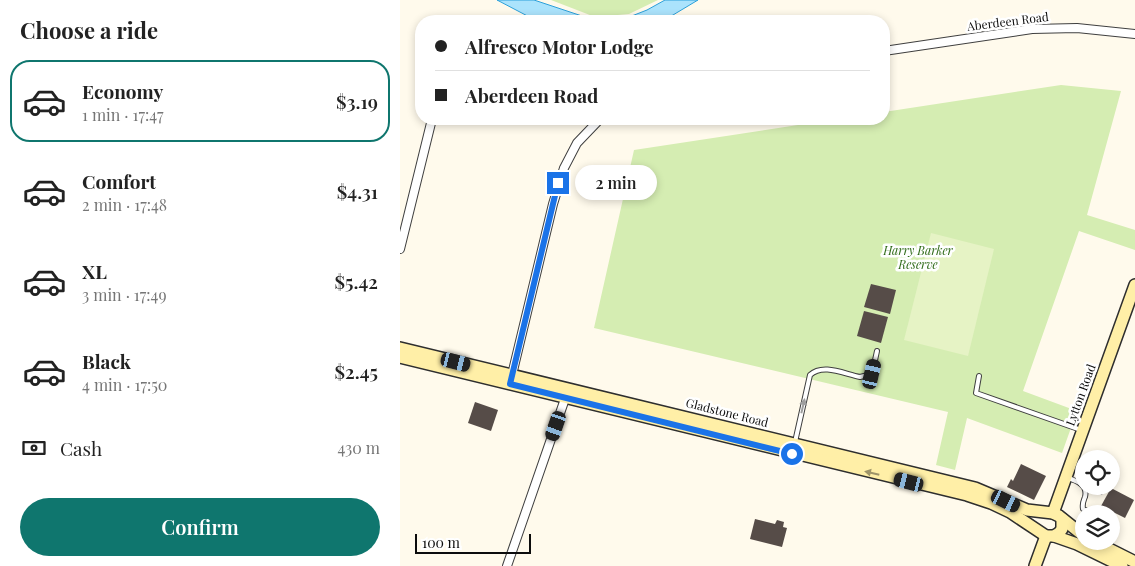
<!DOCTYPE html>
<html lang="en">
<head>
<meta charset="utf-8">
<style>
  :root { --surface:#fff; --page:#f6f6f6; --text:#222; --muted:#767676; --line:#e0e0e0; --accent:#0f766e }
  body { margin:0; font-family:"Playfair Display",serif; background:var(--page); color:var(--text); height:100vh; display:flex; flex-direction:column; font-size:19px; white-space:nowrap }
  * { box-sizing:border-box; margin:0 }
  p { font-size:16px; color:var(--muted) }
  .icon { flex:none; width:28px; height:28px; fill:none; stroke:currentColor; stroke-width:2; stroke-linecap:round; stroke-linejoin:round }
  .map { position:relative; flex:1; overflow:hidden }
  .details { display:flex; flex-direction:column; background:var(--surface); width:400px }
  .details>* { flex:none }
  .hud { position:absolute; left:15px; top:15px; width:475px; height:110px; border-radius:20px; box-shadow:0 2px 8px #0003; display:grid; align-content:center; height:110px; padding:0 20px; background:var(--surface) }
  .tools { position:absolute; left:675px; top:450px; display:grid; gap:10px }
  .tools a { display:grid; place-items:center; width:45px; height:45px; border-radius:50%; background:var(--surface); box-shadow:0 2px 8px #0003; font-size:25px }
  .scale { position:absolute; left:15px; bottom:12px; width:116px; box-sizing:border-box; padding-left:5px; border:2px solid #0c0c0c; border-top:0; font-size:14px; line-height:18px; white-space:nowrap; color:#0c0c0c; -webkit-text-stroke:4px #fff; paint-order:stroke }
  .end { position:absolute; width:22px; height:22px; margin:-11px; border:6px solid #1a73e8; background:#fff; box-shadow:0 0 0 2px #fff }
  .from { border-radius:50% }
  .bubble { position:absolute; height:35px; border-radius:18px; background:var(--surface); box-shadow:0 2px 8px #0003; font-size:16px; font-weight:600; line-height:35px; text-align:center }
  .car { position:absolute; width:15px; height:30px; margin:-15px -8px; border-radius:6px; box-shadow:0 0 4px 1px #0007; background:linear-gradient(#222 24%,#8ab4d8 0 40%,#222 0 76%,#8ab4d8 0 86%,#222 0) }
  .hud b { display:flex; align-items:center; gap:18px; height:48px; font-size:19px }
  .hud b+b { border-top:1px solid var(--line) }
  .hud i { width:12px; height:12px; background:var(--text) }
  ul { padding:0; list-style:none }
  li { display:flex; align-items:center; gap:15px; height:82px; margin:0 10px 8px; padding:0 10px; border:2px solid transparent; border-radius:20px }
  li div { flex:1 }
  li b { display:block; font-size:19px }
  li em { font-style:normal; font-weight:600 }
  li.on { border-color:var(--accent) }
  li>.icon { width:45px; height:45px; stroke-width:1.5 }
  h2 { padding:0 20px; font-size:22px; line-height:60px }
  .pay { display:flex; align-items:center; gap:12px; height:55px; padding:0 20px; font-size:19px }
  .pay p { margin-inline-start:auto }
  .button { display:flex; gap:10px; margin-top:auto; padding:10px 20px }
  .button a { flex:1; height:58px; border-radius:30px; background:var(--accent); color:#fff; font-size:20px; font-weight:600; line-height:58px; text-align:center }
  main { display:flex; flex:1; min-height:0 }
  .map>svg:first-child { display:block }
  .green { fill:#d5edb2 }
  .pitch { fill:#e6f3c5 }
  .water { fill:#abe3fc; stroke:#2ba0da }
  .building { fill:#564c48 }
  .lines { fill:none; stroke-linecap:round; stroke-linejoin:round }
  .lane-casing { stroke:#3f3f3f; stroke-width:6 }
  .street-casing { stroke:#3f3f3f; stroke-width:10 }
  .secondary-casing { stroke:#2e2e2e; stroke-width:14 }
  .lane { stroke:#fff; stroke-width:4 }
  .street { stroke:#fff; stroke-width:8 }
  .secondary { stroke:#ffefa7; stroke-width:11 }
  .oneway { fill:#9e9e9e }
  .oneway2 { fill:#9e9469 }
  .route { stroke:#1a73e8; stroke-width:6 }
  .labels { text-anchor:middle; stroke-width:5; stroke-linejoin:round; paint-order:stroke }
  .street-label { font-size:12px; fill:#0c0c0c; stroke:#fff }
  .park-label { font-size:12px; font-style:italic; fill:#2e6a17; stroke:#fff }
</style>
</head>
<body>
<main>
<section class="details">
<h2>Choose a ride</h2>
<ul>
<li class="on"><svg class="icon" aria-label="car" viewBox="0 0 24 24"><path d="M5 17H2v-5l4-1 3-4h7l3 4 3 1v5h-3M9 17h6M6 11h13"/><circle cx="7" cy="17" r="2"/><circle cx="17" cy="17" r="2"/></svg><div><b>Economy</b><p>1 min · 17:47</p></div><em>$3.19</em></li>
<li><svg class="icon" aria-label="car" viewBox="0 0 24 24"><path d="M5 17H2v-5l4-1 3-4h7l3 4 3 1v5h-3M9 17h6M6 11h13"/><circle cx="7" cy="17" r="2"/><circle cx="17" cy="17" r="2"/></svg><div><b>Comfort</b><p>2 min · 17:48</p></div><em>$4.31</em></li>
<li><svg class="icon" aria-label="car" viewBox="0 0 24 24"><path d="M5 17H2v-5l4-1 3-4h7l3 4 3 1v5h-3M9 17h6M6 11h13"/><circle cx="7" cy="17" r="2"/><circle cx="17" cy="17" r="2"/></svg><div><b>XL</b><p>3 min · 17:49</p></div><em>$5.42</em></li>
<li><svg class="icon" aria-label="car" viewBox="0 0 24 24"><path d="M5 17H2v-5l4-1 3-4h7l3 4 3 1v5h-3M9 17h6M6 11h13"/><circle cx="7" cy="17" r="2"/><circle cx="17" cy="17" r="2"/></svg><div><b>Black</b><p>4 min · 17:50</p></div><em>$2.45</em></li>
</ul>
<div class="pay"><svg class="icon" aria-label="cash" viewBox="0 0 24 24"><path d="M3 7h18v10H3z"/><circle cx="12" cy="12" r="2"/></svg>Cash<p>430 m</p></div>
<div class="button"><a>Confirm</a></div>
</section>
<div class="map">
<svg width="735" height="566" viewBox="0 0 735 566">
  <rect width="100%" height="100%" fill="#fffaec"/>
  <g class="green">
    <path d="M151 0H258L229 14 195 17Z"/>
    <path d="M661 85 721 91 687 215 735 230V250L679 231 623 391 677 411 662 453 567 418 555 470 536 465 548 412 194 328 234 150 437 119H484V112Z"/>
  </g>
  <path class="pitch" d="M531 233 594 249 568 356 504 340Z"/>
  <path class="water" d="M97 0H134L191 19 219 21 247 10 265 0H298L263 21H137Z"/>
  <g class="building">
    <path d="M471 284 496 290 490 314 464 307Z"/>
    <path d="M464 311 488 317 481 343 457 336Z"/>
    <path d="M75 402 98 410 91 431 68 423Z"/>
    <path d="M621 464 646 476 634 500 607 487 611 479 613 481Z"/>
    <path d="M689 486H706L702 495 688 488Z"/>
    <path d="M711 488 734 500 725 518 701 506Z"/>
    <path d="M355 519 375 524 377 520 384 522 383 527 387 528 382 547 350 539Z"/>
  </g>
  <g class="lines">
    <defs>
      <g id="lane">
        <path d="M579 376 576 393 681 430"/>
        <path d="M395 442 410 375C423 363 444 374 460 377L472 374 477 351"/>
        <path d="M668 478C677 481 688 485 685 497 683 502 682 503 683 509L694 514"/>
        <path d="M709 547 716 526 711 522"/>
      </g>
      <g id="street">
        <path d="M484 51 632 29 677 28 735 34"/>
        <path d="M0 249 32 119"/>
        <path d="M111 379 153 204 164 168 177 143 200 119"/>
        <path d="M107 566 167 393"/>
      </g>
      <g id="secondary">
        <path d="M0 348 575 488 627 510 653 513 659 516 684 536"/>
        <path d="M0 357 567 495 591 503 610 512 646 536H654L659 533 662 529V519"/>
        <path d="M653 513 735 285"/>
        <path d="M654 536 677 544 722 566"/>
        <path d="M693 541 735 562"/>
        <path d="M635 566 646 536"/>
      </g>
    </defs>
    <use href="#lane" class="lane-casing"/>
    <use href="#street" class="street-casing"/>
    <use href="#secondary" class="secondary-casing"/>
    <use href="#lane" class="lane"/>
    <use href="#street" class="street"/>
    <use href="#secondary" class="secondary"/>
  </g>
  <defs><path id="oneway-solid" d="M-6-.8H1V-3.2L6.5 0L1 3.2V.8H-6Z" transform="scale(1.25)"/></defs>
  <use class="oneway" href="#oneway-solid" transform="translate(403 406) rotate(-77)"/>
  <use class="oneway2" href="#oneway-solid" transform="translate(472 473) rotate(-167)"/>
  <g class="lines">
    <path class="route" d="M158 183 110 384 392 454"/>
  </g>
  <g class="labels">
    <g class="street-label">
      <text transform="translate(608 22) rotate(-7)" y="4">Aberdeen Road</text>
      <text transform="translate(681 395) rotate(-70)" y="4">Lytton Road</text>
      <text transform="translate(327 413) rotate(14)" y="4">Gladstone Road</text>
    </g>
    <g class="park-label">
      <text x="518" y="255">Harry Barker<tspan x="518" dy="14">Reserve</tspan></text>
    </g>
  </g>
</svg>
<div class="tools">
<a><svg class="icon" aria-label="locate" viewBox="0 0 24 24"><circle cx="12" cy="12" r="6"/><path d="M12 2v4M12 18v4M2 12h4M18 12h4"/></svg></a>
<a><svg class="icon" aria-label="layers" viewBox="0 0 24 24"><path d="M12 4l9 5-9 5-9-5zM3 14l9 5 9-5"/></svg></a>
</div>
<div class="scale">100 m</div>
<i class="end from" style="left:392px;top:454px"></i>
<i class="end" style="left:158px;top:183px"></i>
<div class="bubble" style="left:175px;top:165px;width:82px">2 min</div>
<i class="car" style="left:56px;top:362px;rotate:104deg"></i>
<i class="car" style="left:472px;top:374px;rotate:13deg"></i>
<i class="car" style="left:156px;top:426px;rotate:199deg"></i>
<i class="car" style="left:509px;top:482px;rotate:284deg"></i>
<i class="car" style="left:606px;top:501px;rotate:116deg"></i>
<div class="hud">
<b><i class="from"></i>Alfresco Motor Lodge</b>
<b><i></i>Aberdeen Road</b>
</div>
</div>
</main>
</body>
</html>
